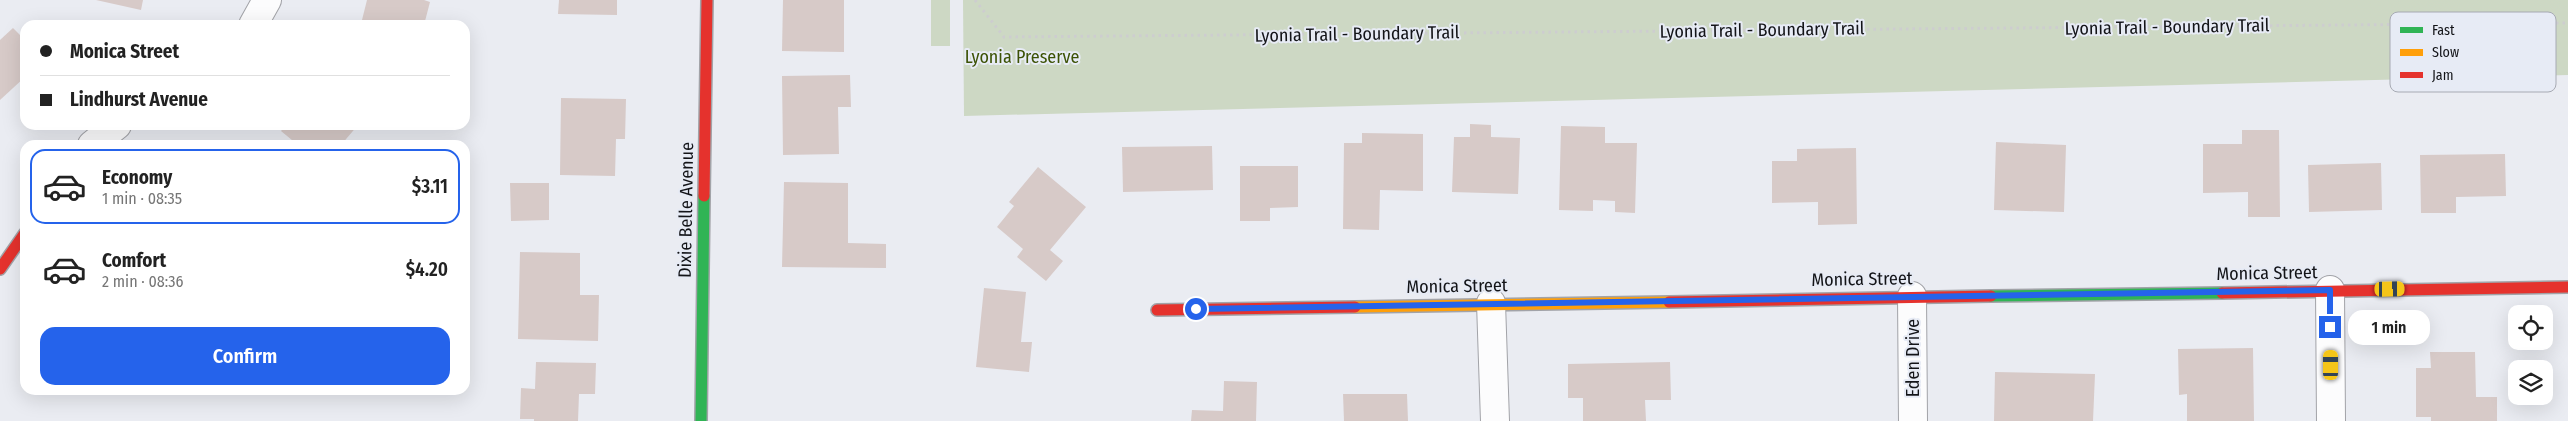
<!DOCTYPE html>
<html lang="en">
<head>
<meta charset="utf-8">
<style>
  :root { --surface:#fff; --page:#f2f2f2; --text:#222; --muted:#767676; --line:#e0e0e0; --accent:#2563eb }
  body { margin:0; font-family:"Fira Sans Condensed",sans-serif; background:var(--page); color:var(--text); height:100vh; display:flex; flex-direction:column; font-size:19px; white-space:nowrap }
  * { box-sizing:border-box; margin:0 }
  p { font-size:16px; color:var(--muted) }
  .icon { flex:none; width:28px; height:28px; fill:none; stroke:currentColor; stroke-width:2; stroke-linecap:round; stroke-linejoin:round }
  .map { position:relative; flex:1; overflow:hidden }
  .side { position:absolute; left:20px; top:140px; width:450px; height:255px; display:flex; flex-direction:column; background:var(--surface); border-radius:15px; box-shadow:0 5px 20px #0002 }
  .side>* { flex:none }
  .banner { position:absolute; left:20px; top:20px; width:450px; height:110px; border-radius:15px; box-shadow:0 5px 20px #0002; display:grid; align-content:center; height:110px; padding:0 20px; background:var(--surface) }
  .tools { position:absolute; left:2508px; top:305px; display:grid; gap:10px }
  .tools a { display:grid; place-items:center; width:45px; height:45px; border-radius:10px; background:var(--surface); box-shadow:0 5px 20px #0002; font-size:25px }
  .end { position:absolute; width:22px; height:22px; margin:-11px; border:6px solid #2563eb; background:#fff; box-shadow:0 0 0 2px #fff }
  .from { border-radius:50% }
  .bubble { position:absolute; height:35px; border-radius:15px; background:var(--surface); box-shadow:0 5px 20px #0002; font-size:16px; font-weight:600; line-height:35px; text-align:center }
  .car { position:absolute; width:15px; height:30px; margin:-15px -8px; border-radius:6px; box-shadow:0 0 4px 1px #0007; background:linear-gradient(#f5c518 24%,#345 0 40%,#f5c518 0 76%,#345 0 86%,#f5c518 0) }
  .banner b { display:flex; align-items:center; gap:18px; height:48px; font-size:19px }
  .banner b+b { border-top:1px solid var(--line) }
  .banner i { width:12px; height:12px; background:var(--text) }
  ul { padding:9px 0 0; list-style:none }
  li { display:flex; align-items:center; gap:15px; height:75px; margin:0 10px 8px; padding:0 10px; border:2px solid transparent; border-radius:15px }
  li div { flex:1 }
  li b { display:block; font-size:19px }
  li em { font-style:normal; font-weight:600 }
  li.selected { border-color:var(--accent) }
  li>.icon { width:45px; height:45px; stroke-width:1.5 }
  .button { display:flex; gap:10px; margin-top:auto; padding:10px 20px }
  .button a { flex:1; height:58px; border-radius:15px; background:var(--accent); color:#fff; font-size:20px; font-weight:600; line-height:58px; text-align:center }
  .map>svg:first-child { display:block }
  .green { fill:#cdd8c4 }
  .building { fill:#d7cac8 }
  .lines { fill:none; stroke-linecap:round; stroke-linejoin:round }
  .street-casing { stroke:#a2a3a8; stroke-width:30 }
  .fast-casing { stroke:#a2a3a8; stroke-width:14 }
  .slow-casing { stroke:#a2a3a8; stroke-width:14 }
  .jam-casing { stroke:#a2a3a8; stroke-width:14 }
  .path { stroke:#cdcdcf; stroke-width:3; stroke-dasharray:2.5 4; stroke-linecap:butt }
  .street { stroke:#fcfcfd; stroke-width:28 }
  .fast { stroke:#30b455; stroke-width:11 }
  .slow { stroke:#ff9f0a; stroke-width:11 }
  .jam { stroke:#e5322d; stroke-width:11 }
  .route { stroke:#2563eb; stroke-width:6 }
  .labels { text-anchor:middle; stroke-width:4; stroke-linejoin:round; paint-order:stroke }
  .street-label { font-size:18px; fill:#131418; stroke:#e7ebf5 }
  .park-label { font-size:18px; fill:#3c5205; stroke:#e7ebf5 }
  .key { fill:#e7ebf5; stroke:#a7aab3; stroke-width:1 }
  .key-label { font-size:14px; fill:#131418 }
</style>
</head>
<body>
<div class="map">
<svg width="2568" height="421" viewBox="0 0 2568 421">
  <rect width="100%" height="100%" fill="#eaecf2"/>
  <g class="green">
    <rect x="931" y="0" width="19" height="46"/>
    <path d="M963 0H2568V75L964 116Z"/>
  </g>
  <g class="building">
    <path d="M96 0H143L141 10Z"/>
    <path d="M367 0H424L430 2 424 25H345L346 20 361 24Z"/>
    <path d="M559 0H617V15L558 14Z"/>
    <path d="M783 0H844V52L782 51Z"/>
    <path d="M13 28 25 40V77L0 100V40Z"/>
    <path d="M850 75 851 107H838L839 154 783 155 782 76Z"/>
    <path d="M561 98 626 99 625 139H616L615 176 560 175Z"/>
    <path d="M1470 124 1491 125V137L1520 138 1518 194 1452 192 1454 137H1470Z"/>
    <path d="M286 125H358L341 145H326L320 140 316 145H298L281 131Z"/>
    <path d="M1561 126 1605 127V143H1637L1635 213 1615 212V201L1593 200V211L1559 210Z"/>
    <path d="M2242 130H2279L2280 217H2248V192L2203 193V144H2242Z"/>
    <path d="M1362 133 1423 134V191L1380 190 1379 230 1343 229 1344 143H1362Z"/>
    <path d="M1996 142 2066 145 2064 212 1994 210Z"/>
    <path d="M1212 146 1213 190 1123 192 1122 147Z"/>
    <path d="M1856 148 1857 224 1818 225V202L1772 203V161H1797V149Z"/>
    <path d="M2505 154 2506 196 2456 197V213H2421L2420 155Z"/>
    <path d="M2381 163 2382 210 2309 212 2308 165Z"/>
    <path d="M1240 166H1298V207L1270 208V221H1240Z"/>
    <path d="M1038 167 1086 207 1050 250 1063 261 1046 281 1017 257 1023 249 997 227 1014 206 1009 202Z"/>
    <path d="M784 182 848 183V243L886 244V268L782 267Z"/>
    <path d="M510 183H549V220L511 221Z"/>
    <path d="M520 252 580 253V295H599L598 341 518 339Z"/>
    <path d="M984 288 1026 292 1021 342H1032L1029 372 976 367Z"/>
    <path d="M2253 348 2254 421H2187V394L2179 395 2178 349Z"/>
    <path d="M2430 352H2475L2476 397H2497V421H2431V417H2416V368H2431Z"/>
    <path d="M536 362 596 363 595 394H579L578 421H534V419H520L521 388 535 389Z"/>
    <path d="M1670 362 1671 400H1645L1646 421H1583V398H1568V364Z"/>
    <path d="M1995 372 2095 374 2093 421H1994Z"/>
    <path d="M1224 381 1257 382 1256 421H1191L1192 410 1223 411Z"/>
    <path d="M1343 394H1407L1408 421H1344Z"/>
  </g>
  <g class="lines">
    <defs>
      <g id="street">
        <path d="M253 25 267 0"/>
        <path d="M92 145 117 125"/>
        <path d="M2330 290 2331 421"/>
        <path d="M1912 296 1913 421"/>
        <path d="M1491 303 1495 421"/>
      </g>
      <g id="fast">
        <path d="M1991 296 2222 293"/>
        <path d="M701 421 704 196"/>
      </g>
      <path id="slow" d="M1355 307 1669 302"/>
      <g id="jam">
        <path d="M704 196 707 0"/>
        <path d="M0 269 25 233"/>
        <path d="M2222 293 2568 287"/>
        <path d="M1669 302 1991 296"/>
        <path d="M1157 310 1355 307"/>
      </g>
    </defs>
    <use href="#street" class="street-casing"/>
    <use href="#fast" class="fast-casing"/>
    <use href="#slow" class="slow-casing"/>
    <use href="#jam" class="jam-casing"/>
    <path class="path" d="M975 0 1004 37 2568 23"/>
    <use href="#street" class="street"/>
    <use href="#fast" class="fast"/>
    <use href="#slow" class="slow"/>
    <use href="#jam" class="jam"/>
  </g>
  <g class="lines">
    <path class="route" d="M1196 309 2330 290V327"/>
  </g>
  <g class="labels">
    <g class="street-label">
      <text transform="translate(2167 27) rotate(-1)" y="6">Lyonia Trail - Boundary Trail</text>
      <text transform="translate(1762 30) rotate(-1)" y="6">Lyonia Trail - Boundary Trail</text>
      <text transform="translate(1357 34) rotate(-1)" y="6">Lyonia Trail - Boundary Trail</text>
      <text transform="translate(686 210) rotate(-89)" y="6">Dixie Belle Avenue</text>
      <text transform="translate(2267 273) rotate(-1)" y="6">Monica Street</text>
      <text transform="translate(1862 279) rotate(-1)" y="6">Monica Street</text>
      <text transform="translate(1457 286) rotate(-1)" y="6">Monica Street</text>
      <text transform="translate(1913 358) rotate(-90)" y="6">Eden Drive</text>
    </g>
    <g class="park-label">
      <text x="1022" y="63">Lyonia Preserve</text>
    </g>
  </g>
  <rect x="2390" y="12" width="166" height="80" rx="8" class="key"/>
  <rect x="2400" y="27" width="23" height="6" fill="#30b455"/>
  <rect x="2400" y="49" width="23" height="7" fill="#ff9f0a"/>
  <rect x="2400" y="72" width="23" height="6" fill="#e5322d"/>
  <g class="key-label">
    <text x="2432" y="35">Fast</text>
    <text x="2432" y="57">Slow</text>
    <text x="2432" y="80">Jam</text>
  </g>
</svg>
<div class="tools">
<a><svg class="icon" aria-label="locate" viewBox="0 0 24 24"><circle cx="12" cy="12" r="6"/><path d="M12 2v4M12 18v4M2 12h4M18 12h4"/></svg></a>
<a><svg class="icon" aria-label="layers" viewBox="0 0 24 24"><path d="M12 4l9 5-9 5-9-5zM3 14l9 5 9-5"/></svg></a>
</div>
<i class="end from" style="left:1196px;top:309px"></i>
<i class="end" style="left:2330px;top:327px"></i>
<div class="bubble" style="left:2348px;top:310px;width:82px">1 min</div>
<i class="car" style="left:2390px;top:289px;rotate:89deg"></i>
<i class="car" style="left:2331px;top:365px;rotate:0deg"></i>
<div class="banner">
<b><i class="from"></i>Monica Street</b>
<b><i></i>Lindhurst Avenue</b>
</div>
<section class="side">
<ul>
<li class="selected"><svg class="icon" aria-label="car" viewBox="0 0 24 24"><path d="M5 17H2v-5l4-1 3-4h7l3 4 3 1v5h-3M9 17h6M6 11h13"/><circle cx="7" cy="17" r="2"/><circle cx="17" cy="17" r="2"/></svg><div><b>Economy</b><p>1 min · 08:35</p></div><em>$3.11</em></li>
<li><svg class="icon" aria-label="car" viewBox="0 0 24 24"><path d="M5 17H2v-5l4-1 3-4h7l3 4 3 1v5h-3M9 17h6M6 11h13"/><circle cx="7" cy="17" r="2"/><circle cx="17" cy="17" r="2"/></svg><div><b>Comfort</b><p>2 min · 08:36</p></div><em>$4.20</em></li>
</ul>
<div class="button"><a>Confirm</a></div>
</section>
</div>
</body>
</html>
